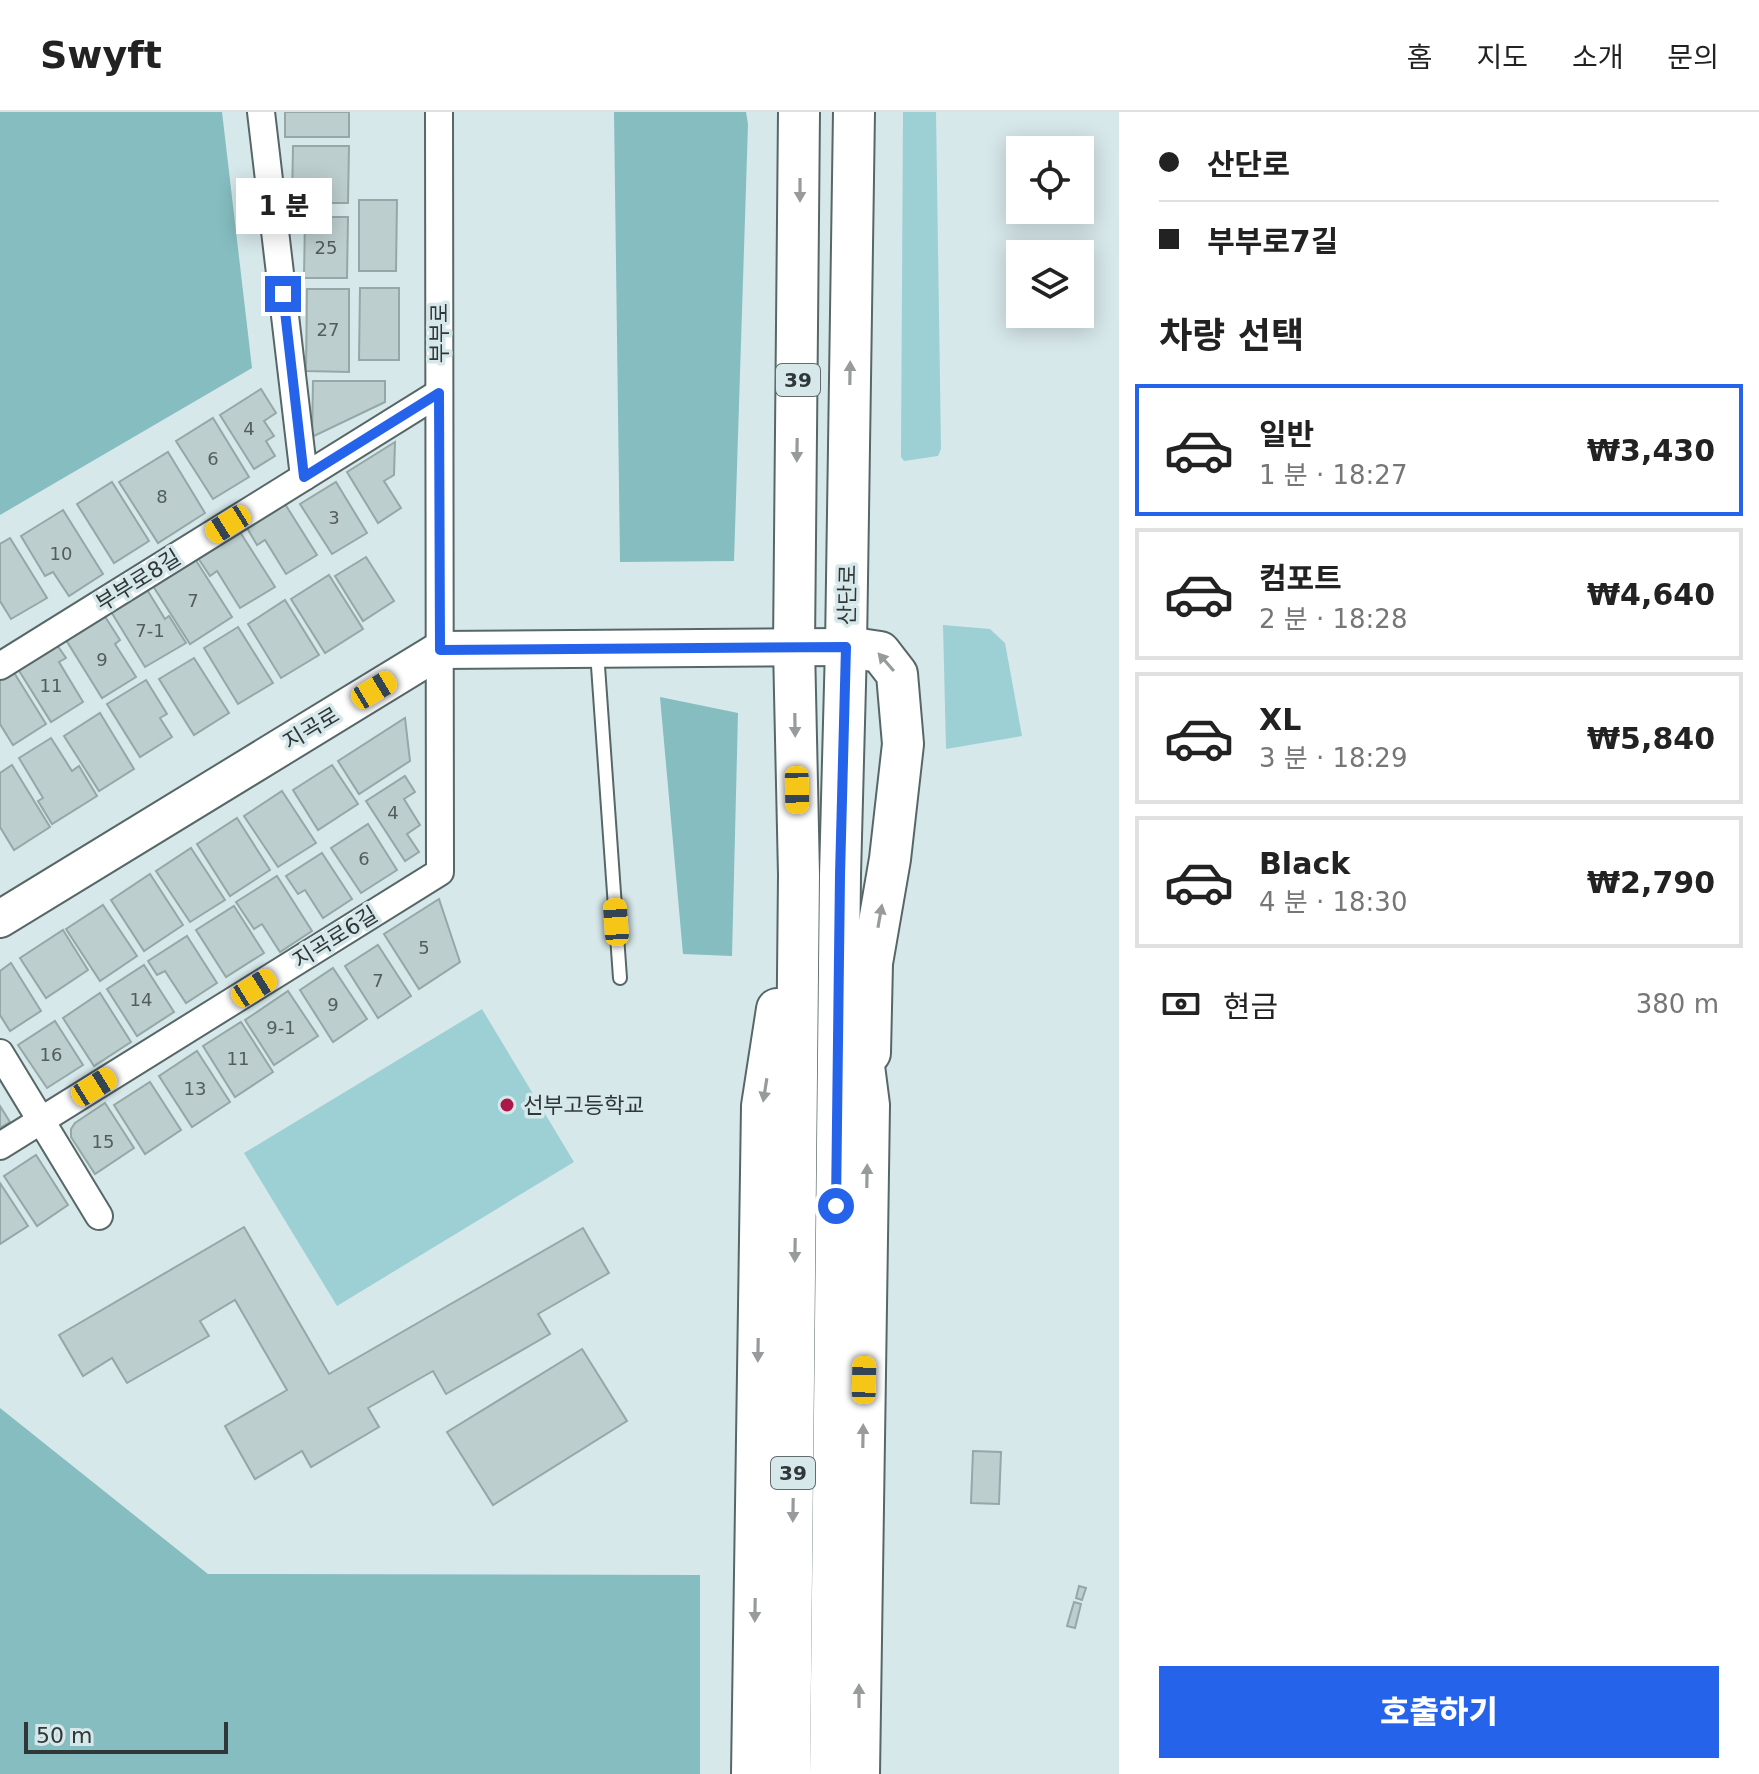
<!DOCTYPE html>
<html lang="ko">
<head>
<meta charset="utf-8">
<style>
  :root { --surface:#fff; --page:#f6f6f6; --text:#222; --muted:#767676; --line:#e0e0e0; --accent:#2563eb }
  body { margin:0; font-family:"DejaVu Sans","Noto Sans KR",sans-serif; background:var(--page); color:var(--text); height:100vh; display:flex; flex-direction:column; font-size:30px; white-space:nowrap }
  * { box-sizing:border-box; margin:0 }
  p { font-size:26px; color:var(--muted) }
  .icon { flex:none; width:44px; height:44px; fill:none; stroke:currentColor; stroke-width:2; stroke-linecap:round; stroke-linejoin:round }
  .map { position:relative; flex:1; overflow:hidden }
  .side { display:flex; flex-direction:column; background:var(--surface); width:640px }
  .side>* { flex:none }
  .hud { display:grid; align-content:center; height:176px; padding:0 40px; background:var(--surface) }
  .fabs { position:absolute; left:1006px; top:24px; display:grid; gap:16px }
  .fabs a { display:grid; place-items:center; width:88px; height:88px; border-radius:0px; background:var(--surface); box-shadow:0 4px 20px #0003; font-size:40px }
  .scale { position:absolute; left:24px; bottom:20px; width:204px; box-sizing:border-box; padding-left:8px; border:4px solid #303738; border-top:0; font-size:22px; line-height:28px; white-space:nowrap; color:#303738; -webkit-text-stroke:6px #d7e8ea; paint-order:stroke }
  .end { position:absolute; width:36px; height:36px; margin:-18px; border:10px solid #2563eb; background:#fff; box-shadow:0 0 0 4px #fff }
  .from { border-radius:50% }
  .bubble { position:absolute; height:56px; border-radius:0px; background:var(--surface); box-shadow:0 4px 20px #0003; font-size:26px; font-weight:800; line-height:56px; text-align:center }
  .car { position:absolute; width:24px; height:48px; margin:-24px -12px; border-radius:10px; box-shadow:0 0 6px 2px #0007; background:linear-gradient(#f5c518 24%,#345 0 40%,#f5c518 0 76%,#345 0 86%,#f5c518 0) }
  .hud b { display:flex; align-items:center; gap:28px; height:76px; font-size:30px }
  .hud b+b { border-top:2px solid var(--line) }
  .hud i { width:20px; height:20px; background:var(--text) }
  ul { padding:0; list-style:none }
  li { display:flex; align-items:center; gap:24px; height:132px; margin:0 16px 12px; padding:0 24px; border:4px solid var(--line); border-radius:0px }
  li div { flex:1 }
  li b { display:block; font-size:30px }
  li em { font-style:normal; font-weight:800 }
  li.active { border-color:var(--accent) }
  li>.icon { width:72px; height:72px; stroke-width:1.5 }
  h2 { padding:0 40px; font-size:36px; line-height:96px }
  .pay { display:flex; align-items:center; gap:20px; height:88px; padding:0 40px; font-size:30px }
  .pay p { margin-inline-start:auto }
  .button { display:flex; gap:16px; margin-top:auto; padding:16px 40px }
  .button a { flex:1; height:92px; border-radius:0px; background:var(--accent); color:#fff; font-size:32px; font-weight:800; line-height:92px; text-align:center }
  header { display:flex; align-items:center; gap:48px; box-sizing:border-box; height:112px; padding:0 40px; background:var(--surface); border-bottom:2px solid var(--line) }
  header strong { font-size:38px }
  nav { display:flex; gap:44px; margin-inline-start:auto; font-size:28px }
  main { display:flex; flex:1; min-height:0 }
  .map>svg:first-child { display:block }
  .green { fill:#9dd0d4 }
  .forest { fill:#85bdc1 }
  .building { fill:#bdcecf; stroke:#96a7a8; stroke-width:2 }
  .lines { fill:none; stroke-linecap:round; stroke-linejoin:round }
  .service-casing { stroke:#576768; stroke-width:16 }
  .minor-casing { stroke:#576768; stroke-width:30 }
  .secondary-casing { stroke:#576768; stroke-width:40 }
  .primary-casing { stroke:#576768; stroke-width:44 }
  .service { stroke:#fff; stroke-width:12 }
  .minor { stroke:#fff; stroke-width:26 }
  .secondary { stroke:#fff; stroke-width:36 }
  .primary { stroke:#fff; stroke-width:40 }
  .oneway { fill:#989b9c }
  .route { stroke:#2563eb; stroke-width:10 }
  .poi-dot { fill:#ac1849; stroke:#d7e8ea; stroke-width:3 }
  .labels { text-anchor:middle; stroke-width:7; stroke-linejoin:round; paint-order:stroke }
  .number-label { font-size:18px; fill:#535d5e }
  .shield { fill:#d7e8ea; stroke:#626c6d; stroke-width:2 }
  .shield-label { font-size:20px; font-weight:bold; fill:#303738 }
  .street-label { font-size:22px; fill:#303738; stroke:#d7e8ea }
  .poi-label { font-size:22px; fill:#303738; stroke:#d7e8ea; text-anchor:start }
</style>
</head>
<body>
<header>
<strong>Swyft</strong>
<nav><a>홈</a><a>지도</a><a>소개</a><a>문의</a></nav>
</header>
<main>
<div class="map">
<svg width="1119" height="1662" viewBox="0 0 1119 1662">
  <rect width="100%" height="100%" fill="#d7e8ea"/>
  <g class="green">
    <path d="M903 0H936L941 337 938 344 904 349 901 345Z"/>
    <path d="M943 513 990 517 1005 531 1022 624 946 637Z"/>
    <path d="M482 897 574 1050 337 1194 244 1041Z"/>
  </g>
  <g class="forest">
    <path d="M0 0H222L252 256 0 403Z"/>
    <path d="M614 0H746L748 12 734 449 620 450Z"/>
    <path d="M660 585 738 601 732 844 683 842Z"/>
    <path d="M0 1296 208 1462 700 1463V1662H0Z"/>
  </g>
  <g class="building">
    <rect x="285" y="0" width="64" height="25"/>
    <path d="M293 34H349L348 91H292Z"/>
    <path d="M359 88H397L396 159H359Z"/>
    <path d="M305 105H348L347 166H304Z"/>
    <path d="M360 176H399V248H359Z"/>
    <path d="M307 177H349V260L306 259Z"/>
    <path d="M313 269H385V290L312 325Z"/>
    <path d="M261 277 276 301 264 309 274 324 266 329 275 344 254 357 220 303Z"/>
    <path d="M213 306 249 365 213 387 176 329Z"/>
    <path d="M395 330 394 363 384 369 401 396 378 411 347 360Z"/>
    <path d="M168 340 205 401 158 431 119 370Z"/>
    <path d="M112 370 149 429 114 451 77 392Z"/>
    <path d="M336 370 367 421 332 442 300 392Z"/>
    <path d="M285 392 317 443 286 462 265 428 257 433 247 416Z"/>
    <path d="M63 398 103 462 69 484 53 460 45 464 21 424Z"/>
    <path d="M240 420 275 475 240 496 217 459 210 464 198 446Z"/>
    <path d="M10 426 47 486 11 507 0 489V432Z"/>
    <path d="M366 445 394 489 363 509 335 464Z"/>
    <path d="M195 447 232 505 190 532 153 474Z"/>
    <path d="M329 463 363 517 325 541 291 487Z"/>
    <path d="M146 476 165 507 169 504 186 531 145 555 110 498Z"/>
    <path d="M285 488 319 543 281 566 248 512Z"/>
    <path d="M104 503 120 528 115 532 136 565 102 586 66 528Z"/>
    <path d="M238 515 273 571 238 592 204 536Z"/>
    <path d="M57 533 66 546 59 550 83 590 51 610 18 557Z"/>
    <path d="M194 546 229 601 194 623 159 567Z"/>
    <path d="M13 559 46 612 13 633 0 612V567Z"/>
    <path d="M146 568 167 602 160 606 172 625 140 645 107 592Z"/>
    <path d="M100 601 134 657 99 679 64 624Z"/>
    <path d="M405 606 410 649 359 682 338 649Z"/>
    <path d="M51 626 72 659 79 654 97 684 52 712 38 689 43 686 19 646Z"/>
    <path d="M12 653 50 715 14 738 0 715V661Z"/>
    <path d="M332 653 358 692 318 718 293 678Z"/>
    <path d="M405 664 415 680 404 687 420 713 407 722 419 740 405 749 366 689Z"/>
    <path d="M282 679 316 731 278 755 244 704Z"/>
    <path d="M237 706 270 758 230 784 197 732Z"/>
    <path d="M368 712 397 758 361 781 331 736Z"/>
    <path d="M191 736 225 788 190 810 156 759Z"/>
    <path d="M322 741 352 787 323 806 305 778 298 782 286 764Z"/>
    <path d="M150 762 183 813 144 839 111 788Z"/>
    <path d="M277 764 312 819 280 840 262 812 254 817 236 790Z"/>
    <path d="M439 787 460 850 419 877 384 822Z"/>
    <path d="M103 793 137 844 100 869 66 817Z"/>
    <path d="M234 794 264 841 226 865 196 818Z"/>
    <path d="M63 818 88 858 46 886 20 846Z"/>
    <path d="M187 824 217 871 186 891 165 859 157 863 148 849Z"/>
    <path d="M378 833 411 884 378 906 345 854Z"/>
    <path d="M11 851 41 899 10 919 0 903V859Z"/>
    <path d="M144 853 174 900 137 924 107 877Z"/>
    <path d="M333 856 367 907 333 930 300 878Z"/>
    <path d="M288 879 318 924 274 953 245 908Z"/>
    <path d="M100 881 131 930 94 954 63 906Z"/>
    <path d="M55 909 83 953 47 976 18 933Z"/>
    <path d="M241 910 273 960 235 985 203 934Z"/>
    <path d="M197 939 230 990 192 1015 159 964Z"/>
    <path d="M150 970 181 1018 145 1042 114 993Z"/>
    <path d="M105 991 134 1036 95 1062 71 1025V1017L75 1011Z"/>
    <path d="M0 994 10 1010 0 1016Z"/>
    <path d="M36 1043 68 1093 37 1114 4 1064Z"/>
    <path d="M0 1071 28 1114 0 1132Z"/>
    <path d="M244 1115 329 1262 583 1116 609 1161 538 1202 550 1222 446 1282 433 1259 368 1296 379 1315 311 1355 302 1339 255 1367 225 1314 287 1278 235 1188 200 1209 209 1224 127 1271 112 1246 83 1264 59 1223Z"/>
    <path d="M582 1237 627 1309 493 1393 447 1320Z"/>
    <path d="M973 1339 1001 1340 999 1392 971 1391Z"/>
    <path d="M1079 1474 1086 1476 1082 1488 1076 1486Z"/>
    <path d="M1074 1490 1081 1492 1075 1516 1067 1514Z"/>
  </g>
  <g class="lines">
    <defs>
      <path id="service" d="M597 540 620 866"/>
      <g id="minor">
        <path d="M261 0 304 365"/>
        <path d="M0 554 439 281"/>
        <path d="M0 941 99 1104"/>
        <path d="M0 1034 440 760 439 0"/>
      </g>
      <path id="secondary" d="M0 807 440 538 846 535"/>
      <g id="primary">
        <path d="M846 535 880 540 897 562 903 632 890 747 872 851 870 941"/>
        <path d="M752 1662 762 994 777 897"/>
        <path d="M790 1662 799 763 794 535 799 0"/>
        <path d="M830 1662 840 763 846 535 854 0"/>
        <path d="M859 1662 869 993 859 915"/>
      </g>
    </defs>
    <use href="#service" class="service-casing"/>
    <use href="#minor" class="minor-casing"/>
    <use href="#secondary" class="secondary-casing"/>
    <use href="#primary" class="primary-casing"/>
    <use href="#service" class="service"/>
    <use href="#minor" class="minor"/>
    <use href="#secondary" class="secondary"/>
    <use href="#primary" class="primary"/>
  </g>
  <defs><path id="oneway-solid" d="M-6-.8H1V-3.2L6.5 0L1 3.2V.8H-6Z" transform="scale(2)"/></defs>
  <g class="oneway">
    <use href="#oneway-solid" transform="translate(800 78) rotate(90)"/>
    <use href="#oneway-solid" transform="translate(850 261) rotate(-89)"/>
    <use href="#oneway-solid" transform="translate(797 338) rotate(91)"/>
    <use href="#oneway-solid" transform="translate(886 550) rotate(-131)"/>
    <use href="#oneway-solid" transform="translate(795 613) rotate(89)"/>
    <use href="#oneway-solid" transform="translate(880 804) rotate(-80)"/>
    <use href="#oneway-solid" transform="translate(765 978) rotate(99)"/>
    <use href="#oneway-solid" transform="translate(867 1064) rotate(-89)"/>
    <use href="#oneway-solid" transform="translate(795 1138) rotate(91)"/>
    <use href="#oneway-solid" transform="translate(758 1238) rotate(91)"/>
    <use href="#oneway-solid" transform="translate(863 1324) rotate(-89)"/>
    <use href="#oneway-solid" transform="translate(793 1398) rotate(91)"/>
    <use href="#oneway-solid" transform="translate(755 1498) rotate(91)"/>
    <use href="#oneway-solid" transform="translate(859 1584) rotate(-90)"/>
  </g>
  <g class="lines">
    <path class="route" d="M283 182 304 365 439 281 440 538 846 535 840 763 836 1094"/>
  </g>
  <circle class="poi-dot" cx="507" cy="993" r="8"/>
  <g class="labels">
    <g class="number-label">
      <text x="326" y="142">25</text>
      <text x="328" y="224">27</text>
      <text x="249" y="323">4</text>
      <text x="213" y="353">6</text>
      <text x="162" y="391">8</text>
      <text x="334" y="412">3</text>
      <text x="61" y="448">10</text>
      <text x="193" y="495">7</text>
      <text x="150" y="525">7-1</text>
      <text x="102" y="554">9</text>
      <text x="51" y="580">11</text>
      <text x="393" y="707">4</text>
      <text x="364" y="753">6</text>
      <text x="424" y="842">5</text>
      <text x="378" y="875">7</text>
      <text x="141" y="894">14</text>
      <text x="333" y="899">9</text>
      <text x="281" y="922">9-1</text>
      <text x="51" y="949">16</text>
      <text x="238" y="953">11</text>
      <text x="195" y="983">13</text>
      <text x="103" y="1036">15</text>
    </g>
    <g class="shield">
      <rect x="776" y="252" width="44" height="32" rx="6"/>
      <rect x="771" y="1345" width="44" height="32" rx="6"/>
    </g>
    <g class="shield-label">
      <text x="798" y="275">39</text>
      <text x="793" y="1368">39</text>
    </g>
    <g class="street-label">
      <text transform="translate(439 221) rotate(-90)" y="8">부부로</text>
      <text transform="translate(138 468) rotate(-32)" y="8">부부로8길</text>
      <text transform="translate(847 483) rotate(-89)" y="8">산단로</text>
      <text transform="translate(311 616) rotate(-31)" y="8">지곡로</text>
      <text transform="translate(335 825) rotate(-32)" y="8">지곡로6길</text>
    </g>
    <g class="poi-label">
      <text x="523" y="1001">선부고등학교</text>
    </g>
  </g>
</svg>
<div class="fabs">
<a><svg class="icon" aria-label="locate" viewBox="0 0 24 24"><circle cx="12" cy="12" r="6"/><path d="M12 2v4M12 18v4M2 12h4M18 12h4"/></svg></a>
<a><svg class="icon" aria-label="layers" viewBox="0 0 24 24"><path d="M12 4l9 5-9 5-9-5zM3 14l9 5 9-5"/></svg></a>
</div>
<div class="scale">50 m</div>
<i class="end from" style="left:836px;top:1094px"></i>
<i class="end" style="left:283px;top:182px"></i>
<div class="bubble" style="left:236px;top:66px;width:96px">1 분</div>
<i class="car" style="left:228px;top:412px;rotate:238deg"></i>
<i class="car" style="left:374px;top:578px;rotate:59deg"></i>
<i class="car" style="left:797px;top:678px;rotate:179deg"></i>
<i class="car" style="left:616px;top:810px;rotate:356deg"></i>
<i class="car" style="left:254px;top:876px;rotate:58deg"></i>
<i class="car" style="left:94px;top:975px;rotate:58deg"></i>
<i class="car" style="left:864px;top:1268px;rotate:1deg"></i>
</div>
<section class="side">
<div class="hud">
<b><i class="from"></i>산단로</b>
<b><i></i>부부로7길</b>
</div>
<h2>차량 선택</h2>
<ul>
<li class="active"><svg class="icon" aria-label="car" viewBox="0 0 24 24"><path d="M5 17H2v-5l4-1 3-4h7l3 4 3 1v5h-3M9 17h6M6 11h13"/><circle cx="7" cy="17" r="2"/><circle cx="17" cy="17" r="2"/></svg><div><b>일반</b><p>1 분 · 18:27</p></div><em>₩3,430</em></li>
<li><svg class="icon" aria-label="car" viewBox="0 0 24 24"><path d="M5 17H2v-5l4-1 3-4h7l3 4 3 1v5h-3M9 17h6M6 11h13"/><circle cx="7" cy="17" r="2"/><circle cx="17" cy="17" r="2"/></svg><div><b>컴포트</b><p>2 분 · 18:28</p></div><em>₩4,640</em></li>
<li><svg class="icon" aria-label="car" viewBox="0 0 24 24"><path d="M5 17H2v-5l4-1 3-4h7l3 4 3 1v5h-3M9 17h6M6 11h13"/><circle cx="7" cy="17" r="2"/><circle cx="17" cy="17" r="2"/></svg><div><b>XL</b><p>3 분 · 18:29</p></div><em>₩5,840</em></li>
<li><svg class="icon" aria-label="car" viewBox="0 0 24 24"><path d="M5 17H2v-5l4-1 3-4h7l3 4 3 1v5h-3M9 17h6M6 11h13"/><circle cx="7" cy="17" r="2"/><circle cx="17" cy="17" r="2"/></svg><div><b>Black</b><p>4 분 · 18:30</p></div><em>₩2,790</em></li>
</ul>
<div class="pay"><svg class="icon" aria-label="cash" viewBox="0 0 24 24"><path d="M3 7h18v10H3z"/><circle cx="12" cy="12" r="2"/></svg>현금<p>380 m</p></div>
<div class="button"><a>호출하기</a></div>
</section>
</main>
</body>
</html>
